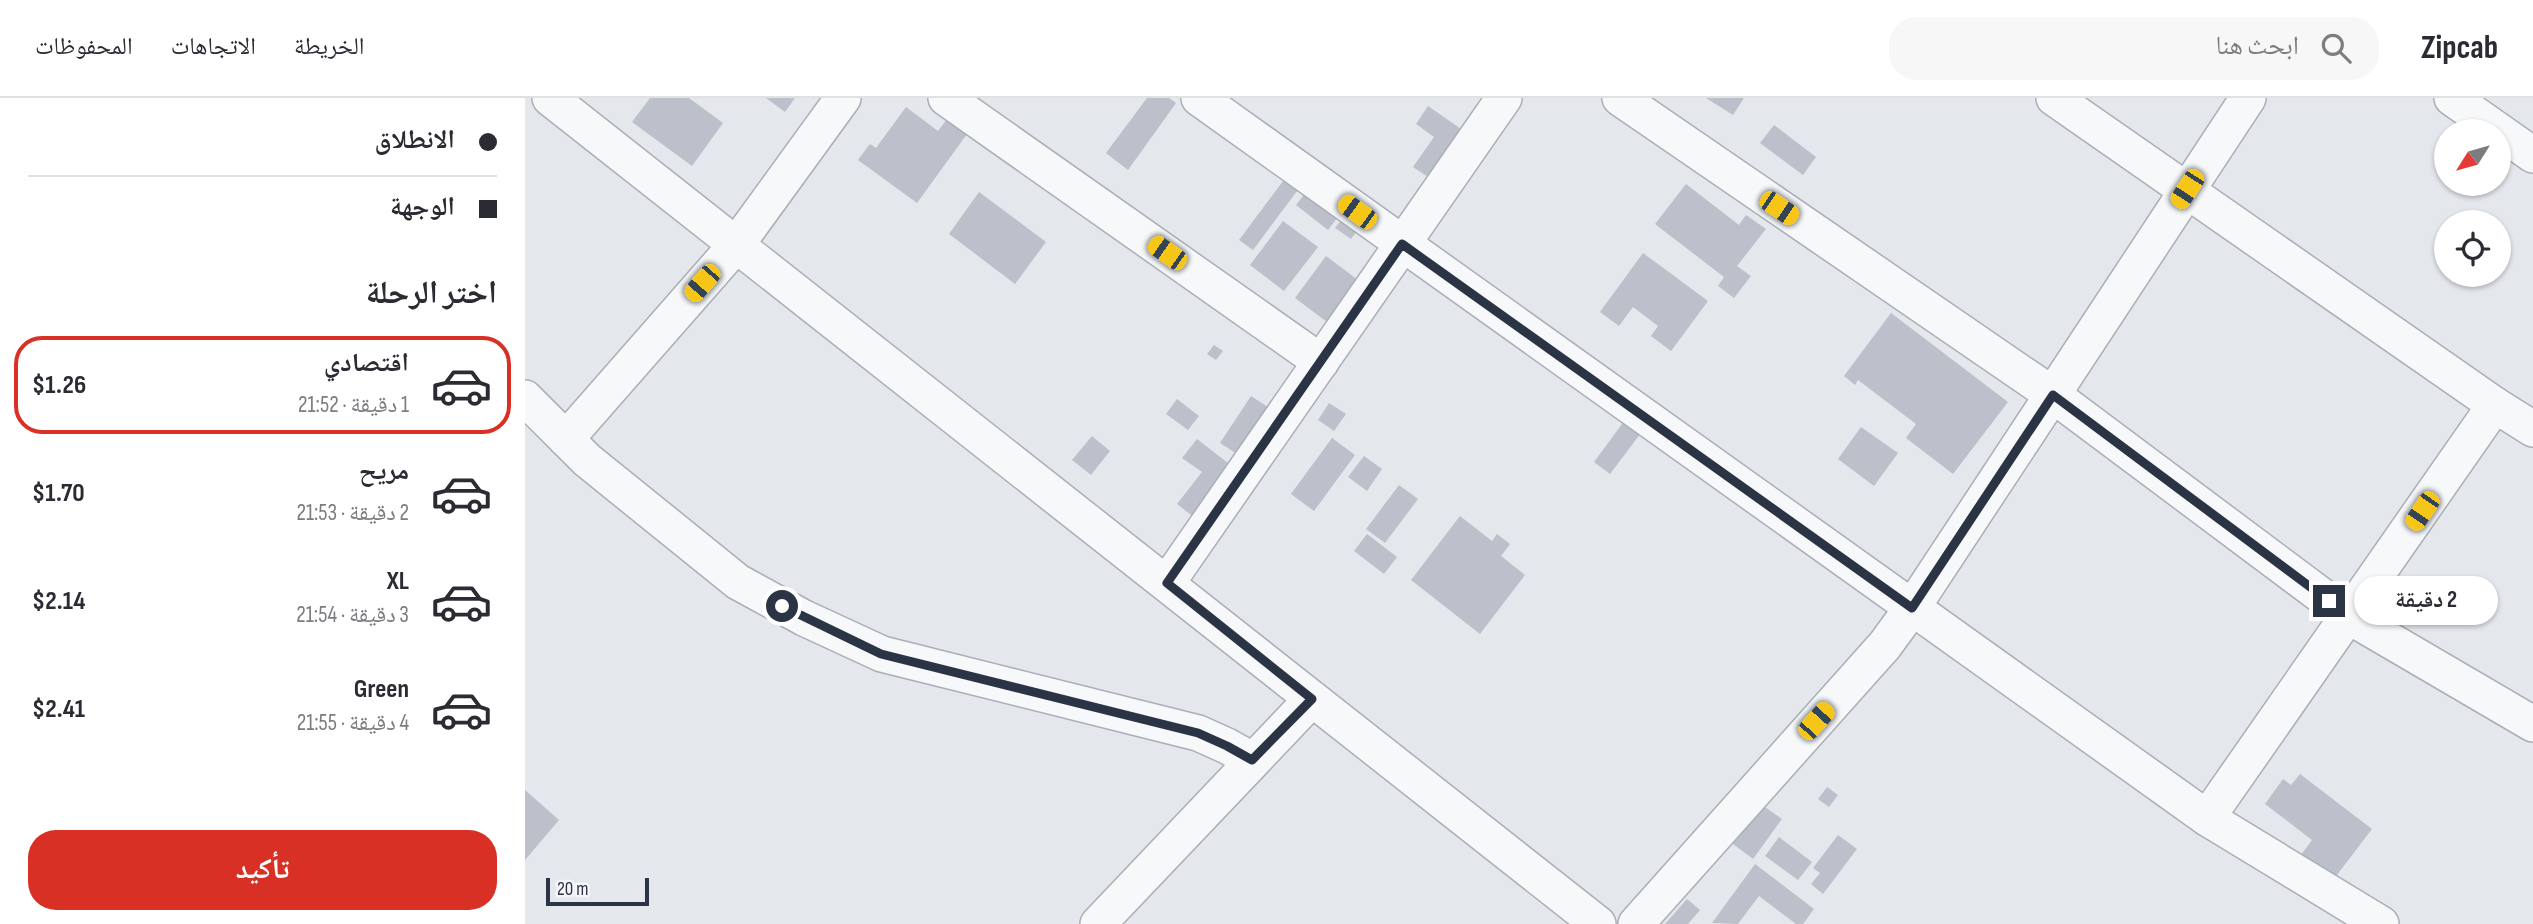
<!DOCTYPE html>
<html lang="ar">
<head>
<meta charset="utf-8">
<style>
  :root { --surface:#fff; --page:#f7f7f7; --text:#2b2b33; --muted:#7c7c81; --line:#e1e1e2; --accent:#d93025 }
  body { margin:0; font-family:"Sofia Sans Condensed","Noto Naskh Arabic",sans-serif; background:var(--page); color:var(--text); direction:rtl; height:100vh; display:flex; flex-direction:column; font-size:26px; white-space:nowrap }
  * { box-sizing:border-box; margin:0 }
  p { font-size:23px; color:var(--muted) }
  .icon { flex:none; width:38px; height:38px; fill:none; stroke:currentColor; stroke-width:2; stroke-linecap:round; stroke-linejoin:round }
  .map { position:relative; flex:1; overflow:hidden; direction:ltr }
  .side { display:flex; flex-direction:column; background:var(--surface); width:525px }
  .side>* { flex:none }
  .top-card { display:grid; align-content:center; height:154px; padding:0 28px; background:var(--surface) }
  .needle { width:46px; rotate:233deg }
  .controls { position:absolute; left:1909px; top:21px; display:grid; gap:14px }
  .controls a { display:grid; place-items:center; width:77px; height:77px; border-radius:50%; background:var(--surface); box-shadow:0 2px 5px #0004; font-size:35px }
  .scale { position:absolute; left:21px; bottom:18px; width:103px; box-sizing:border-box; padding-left:7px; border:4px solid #2b3445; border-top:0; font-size:19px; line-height:24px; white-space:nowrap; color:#2b3445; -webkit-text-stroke:5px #f4f6f9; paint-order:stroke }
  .end { position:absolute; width:32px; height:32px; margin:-16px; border:9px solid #2b3445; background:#fff; box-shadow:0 0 0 4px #fff }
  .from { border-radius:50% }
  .bubble { position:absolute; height:49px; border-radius:24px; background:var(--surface); box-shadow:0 2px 5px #0004; font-size:23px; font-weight:700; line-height:49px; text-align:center; direction:rtl }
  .car { position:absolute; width:21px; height:42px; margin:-21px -10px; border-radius:9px; box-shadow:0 0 5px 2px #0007; background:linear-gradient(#f5c518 24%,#345 0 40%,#f5c518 0 76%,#345 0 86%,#f5c518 0) }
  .top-card b { display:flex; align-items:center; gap:24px; height:66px; font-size:26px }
  .top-card b+b { border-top:2px solid var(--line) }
  .top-card i { width:18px; height:18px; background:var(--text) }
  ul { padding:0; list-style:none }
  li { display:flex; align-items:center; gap:21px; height:98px; margin:0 14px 10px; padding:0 14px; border:4px solid transparent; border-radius:28px }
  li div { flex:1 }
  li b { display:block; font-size:26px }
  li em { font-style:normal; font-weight:700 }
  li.on { border-color:var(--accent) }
  li>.icon { width:63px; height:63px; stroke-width:1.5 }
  h2 { padding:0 28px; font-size:32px; line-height:84px }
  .cta { display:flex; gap:14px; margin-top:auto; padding:14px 28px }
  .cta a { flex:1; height:80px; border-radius:28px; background:var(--accent); color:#fff; font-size:28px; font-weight:700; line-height:80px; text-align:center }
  header { display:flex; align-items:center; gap:42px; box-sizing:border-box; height:98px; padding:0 35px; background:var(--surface); border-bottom:2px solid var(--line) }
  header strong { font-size:33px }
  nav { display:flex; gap:38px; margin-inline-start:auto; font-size:24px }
  .search { width:490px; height:63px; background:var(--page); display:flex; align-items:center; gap:18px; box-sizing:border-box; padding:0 24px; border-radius:28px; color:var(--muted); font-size:26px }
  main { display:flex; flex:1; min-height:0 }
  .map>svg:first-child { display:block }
  .building { fill:#bbc0ca }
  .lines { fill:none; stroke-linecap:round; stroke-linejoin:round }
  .minor-casing { stroke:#a9aeb7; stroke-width:38 }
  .minor { stroke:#f7f8fa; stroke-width:35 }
  .route { stroke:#2b3445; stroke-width:9 }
</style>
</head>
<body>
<header>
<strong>Zipcab</strong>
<div class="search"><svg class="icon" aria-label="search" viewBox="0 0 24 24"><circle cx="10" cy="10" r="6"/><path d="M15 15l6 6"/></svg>ابحث هنا</div>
<nav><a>الخريطة</a><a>الاتجاهات</a><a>المحفوظات</a></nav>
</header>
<main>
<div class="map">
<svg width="2008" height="826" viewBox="0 0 2008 826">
  <rect width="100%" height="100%" fill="#e4e7ec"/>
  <g class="building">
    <path d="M125 0H164L198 25 167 68 107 24Z"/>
    <path d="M241 0H270L260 14Z"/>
    <path d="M622 0H644L651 5 603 72 581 55Z"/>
    <path d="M1181 0H1219L1208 17Z"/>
    <path d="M903 8 939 33 906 81 888 69 909 39 891 26Z"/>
    <path d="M381 9 413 33 422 21 442 36 392 105 333 62 345 46 351 50Z"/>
    <path d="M1249 27 1291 59 1278 77 1235 45Z"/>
    <path d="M764 75 778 85 728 152 714 142Z"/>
    <path d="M1161 86 1214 127 1221 117 1241 131 1212 168 1226 178 1209 200 1193 188 1199 179 1130 126Z"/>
    <path d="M783 91 816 115 803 132 771 107Z"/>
    <path d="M454 94 521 144 490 186 424 136Z"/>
    <path d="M820 117 835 129 826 141 810 130Z"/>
    <path d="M758 123 793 149 759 193 725 167Z"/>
    <path d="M1118 155 1183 203 1146 253 1126 238 1133 228 1108 209 1094 228 1075 214Z"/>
    <path d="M801 158 837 185 806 227 770 200Z"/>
    <path d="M1366 215 1483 304 1428 376 1381 340 1391 326 1333 282 1330 287 1319 278Z"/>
    <path d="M689 247 698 253 691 262 682 256Z"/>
    <path d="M726 298 746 311 715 358 695 345Z"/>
    <path d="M652 301 674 318 663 332 641 316Z"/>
    <path d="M804 305 821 316 809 333 793 322Z"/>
    <path d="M1100 322 1116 335 1085 376 1069 364Z"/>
    <path d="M1336 329 1373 355 1349 388 1313 361Z"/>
    <path d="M567 338 585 353 566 377 547 362Z"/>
    <path d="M807 340 830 357 789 413 766 396Z"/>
    <path d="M672 341 708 369 670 420 652 406 677 374 657 360Z"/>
    <path d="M839 358 857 371 842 393 823 379Z"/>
    <path d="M874 387 893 401 860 445 841 431Z"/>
    <path d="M935 418 967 443 972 436 985 446 976 458 1000 477 955 536 886 482Z"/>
    <path d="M842 436 872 459 859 476 829 453Z"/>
    <path d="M1775 676 1847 731 1802 790 1770 765 1787 742 1740 706 1758 681 1766 687Z"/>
    <path d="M1302 689 1313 697 1304 709 1293 701Z"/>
    <path d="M0 692 34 722 0 762Z"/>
    <path d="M1237 707 1257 721 1228 761 1208 746Z"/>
    <path d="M1313 737 1332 751 1298 796 1286 786 1295 775 1288 770Z"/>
    <path d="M1254 739 1287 764 1273 782 1240 758Z"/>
    <path d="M1230 766 1289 811 1278 826H1271L1234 798 1213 826 1187 825Z"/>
    <path d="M1162 801 1175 812 1163 826H1140Z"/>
  </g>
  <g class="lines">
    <defs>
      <g id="minor">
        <path d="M25 0 1073 826"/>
        <path d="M421 0 796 264"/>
        <path d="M674 0 1682 720 1856 826"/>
        <path d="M1095 0 1528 297 1825 519 2008 626"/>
        <path d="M1529 0 1970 307 2008 331"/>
        <path d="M1927 0 2008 57"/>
        <path d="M0 300 62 362 213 484 279 520 357 556 673 635 702 648 727 662"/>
        <path d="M41 341 212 146 318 0"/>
        <path d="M642 485 979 0"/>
        <path d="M1682 720 1970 307"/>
        <path d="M573 826 787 601"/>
        <path d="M1111 826 1360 547 1387 510 1723 0"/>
      </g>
    </defs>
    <use href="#minor" class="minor-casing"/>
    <use href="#minor" class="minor"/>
  </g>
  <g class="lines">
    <path class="route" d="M257 508 356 556 673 635 702 648 727 662 787 601 642 485 877 146 1387 510 1528 297 1804 503"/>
  </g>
</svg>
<div class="controls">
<a><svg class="needle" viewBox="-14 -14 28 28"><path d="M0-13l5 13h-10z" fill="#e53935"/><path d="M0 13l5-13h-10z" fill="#7c7c81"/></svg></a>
<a><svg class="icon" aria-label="locate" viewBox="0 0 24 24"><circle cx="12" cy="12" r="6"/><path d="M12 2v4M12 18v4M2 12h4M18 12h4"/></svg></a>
</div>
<div class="scale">20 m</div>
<i class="end from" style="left:257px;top:508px"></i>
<i class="end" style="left:1804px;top:503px"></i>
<div class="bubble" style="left:1829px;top:478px;width:144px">2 دقيقة</div>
<i class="car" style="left:1662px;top:91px;rotate:213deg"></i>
<i class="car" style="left:1254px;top:110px;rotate:124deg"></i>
<i class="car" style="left:832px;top:114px;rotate:306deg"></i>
<i class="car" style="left:642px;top:155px;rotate:305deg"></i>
<i class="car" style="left:177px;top:185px;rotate:221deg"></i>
<i class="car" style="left:1897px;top:413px;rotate:214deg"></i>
<i class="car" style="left:1291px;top:623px;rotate:42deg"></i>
</div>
<section class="side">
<div class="top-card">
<b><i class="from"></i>الانطلاق</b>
<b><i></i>الوجهة</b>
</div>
<h2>اختر الرحلة</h2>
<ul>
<li class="on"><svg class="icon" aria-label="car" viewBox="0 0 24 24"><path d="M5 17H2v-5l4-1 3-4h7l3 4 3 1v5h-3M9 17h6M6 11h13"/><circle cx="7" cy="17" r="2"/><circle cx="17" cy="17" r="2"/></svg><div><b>اقتصادي</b><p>1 دقيقة · 21:52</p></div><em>$1.26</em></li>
<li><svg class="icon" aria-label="car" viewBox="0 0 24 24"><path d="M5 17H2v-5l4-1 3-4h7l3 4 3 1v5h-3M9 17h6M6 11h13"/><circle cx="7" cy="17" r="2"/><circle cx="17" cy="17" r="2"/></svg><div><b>مريح</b><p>2 دقيقة · 21:53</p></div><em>$1.70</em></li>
<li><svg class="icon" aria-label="car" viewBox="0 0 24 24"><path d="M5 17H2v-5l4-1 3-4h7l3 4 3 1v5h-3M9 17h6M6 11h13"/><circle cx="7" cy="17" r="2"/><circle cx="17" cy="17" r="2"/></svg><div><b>XL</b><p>3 دقيقة · 21:54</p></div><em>$2.14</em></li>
<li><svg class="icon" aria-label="car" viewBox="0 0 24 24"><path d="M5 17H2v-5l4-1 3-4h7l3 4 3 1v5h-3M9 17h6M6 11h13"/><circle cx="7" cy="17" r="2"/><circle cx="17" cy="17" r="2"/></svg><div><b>Green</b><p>4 دقيقة · 21:55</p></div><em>$2.41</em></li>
</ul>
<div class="cta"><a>تأكيد</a></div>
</section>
</main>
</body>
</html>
